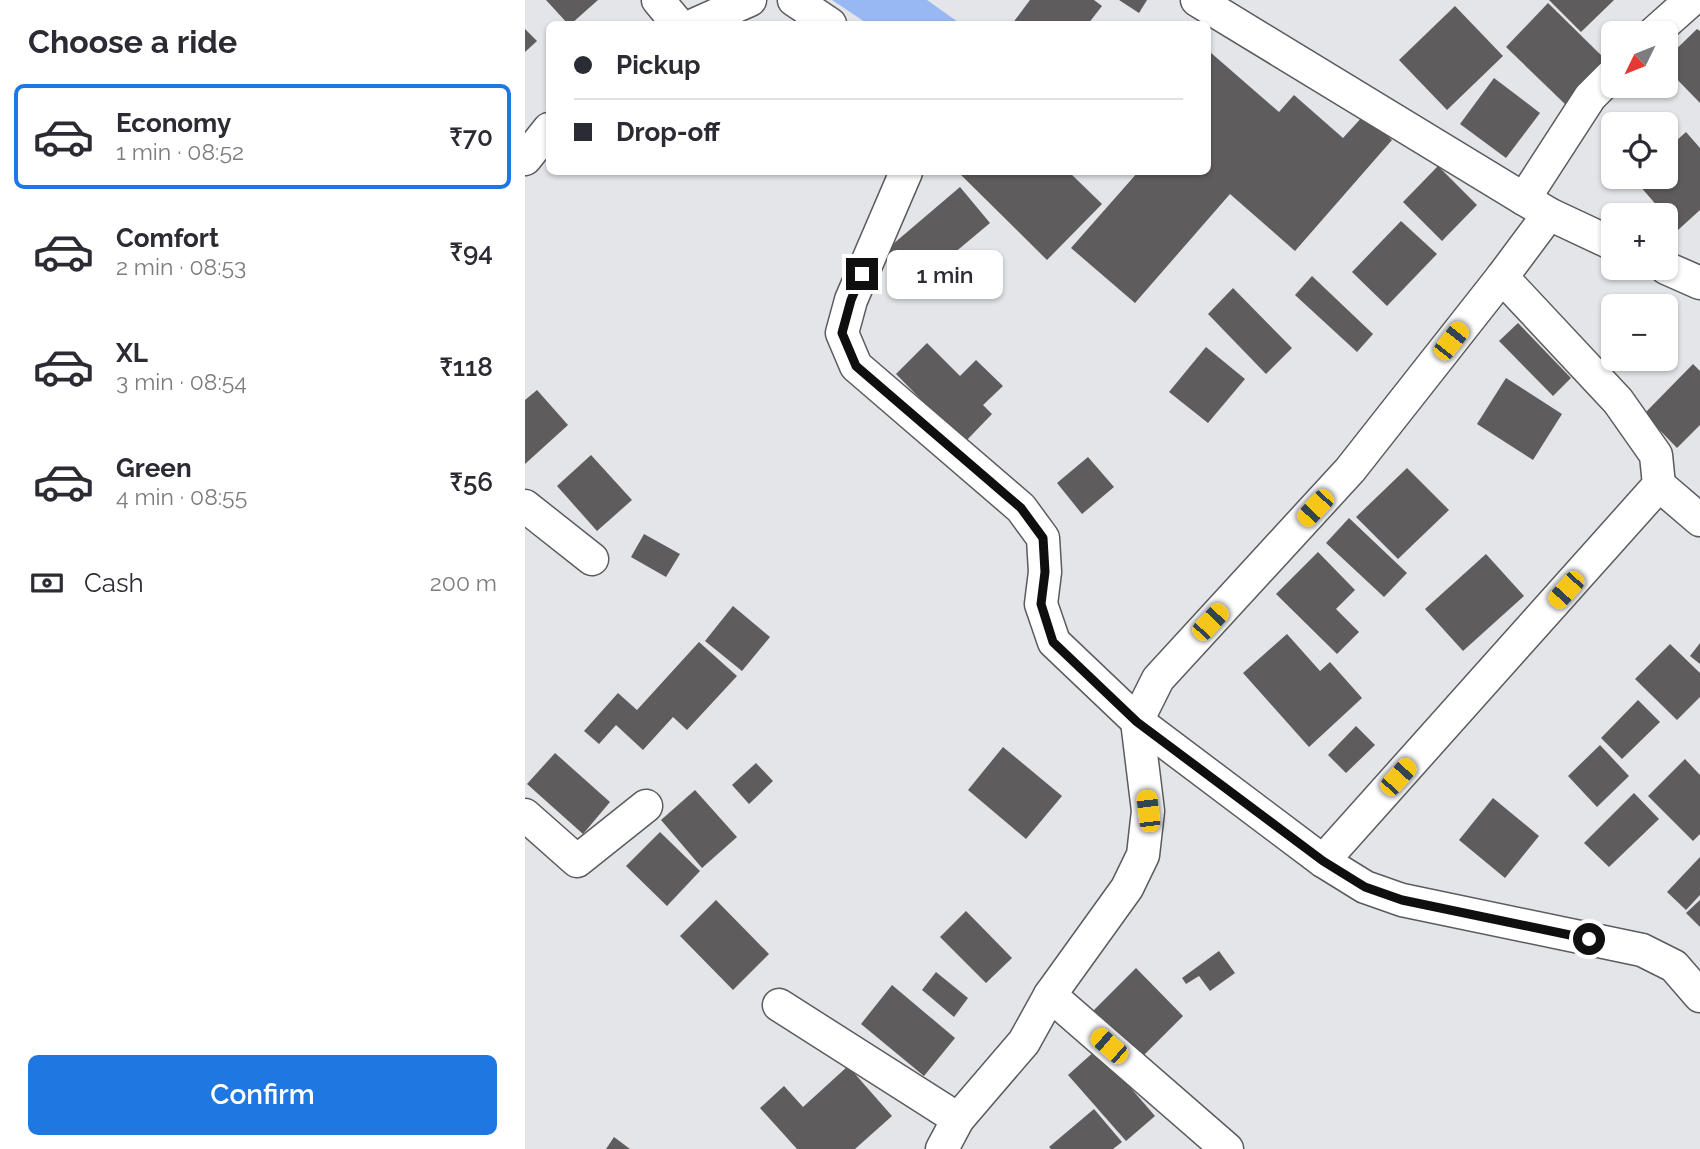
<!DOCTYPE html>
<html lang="en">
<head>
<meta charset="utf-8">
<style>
  :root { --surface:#fff; --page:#f7f7f7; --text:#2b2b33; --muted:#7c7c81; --line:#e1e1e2; --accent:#1f78e2 }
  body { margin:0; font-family:Raleway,sans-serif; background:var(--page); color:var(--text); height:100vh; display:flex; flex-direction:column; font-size:26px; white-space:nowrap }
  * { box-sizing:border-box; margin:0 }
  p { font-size:23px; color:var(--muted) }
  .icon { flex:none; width:38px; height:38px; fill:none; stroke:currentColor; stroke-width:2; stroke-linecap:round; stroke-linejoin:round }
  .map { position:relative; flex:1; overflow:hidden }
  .details { display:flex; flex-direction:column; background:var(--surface); width:525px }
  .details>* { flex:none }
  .hud { position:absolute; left:21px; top:21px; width:665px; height:154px; border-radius:10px; box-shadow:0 2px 5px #0004; display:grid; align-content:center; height:154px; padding:0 28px; background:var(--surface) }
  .needle { width:46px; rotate:227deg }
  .buttons { position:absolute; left:1076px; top:21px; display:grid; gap:14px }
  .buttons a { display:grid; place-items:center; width:77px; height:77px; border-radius:10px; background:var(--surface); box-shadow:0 2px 5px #0004; font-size:35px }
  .end { position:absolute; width:32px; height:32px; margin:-16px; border:9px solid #0f0f10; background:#fff; box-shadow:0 0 0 4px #fff }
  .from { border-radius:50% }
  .bubble { position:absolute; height:49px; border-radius:10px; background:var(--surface); box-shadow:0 2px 5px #0004; font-size:23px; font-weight:600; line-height:49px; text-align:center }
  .car { position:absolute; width:21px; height:42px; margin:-21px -10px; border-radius:9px; box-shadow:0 0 5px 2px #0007; background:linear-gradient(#f5c518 24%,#345 0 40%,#f5c518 0 76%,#345 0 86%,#f5c518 0) }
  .hud b { display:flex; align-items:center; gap:24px; height:66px; font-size:26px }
  .hud b+b { border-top:2px solid var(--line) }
  .hud i { width:18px; height:18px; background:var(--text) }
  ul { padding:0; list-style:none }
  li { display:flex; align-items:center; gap:21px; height:105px; margin:0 14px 10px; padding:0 14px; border:4px solid transparent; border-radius:10px }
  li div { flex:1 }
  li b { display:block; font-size:26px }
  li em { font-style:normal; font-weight:600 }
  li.active { border-color:var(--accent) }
  li>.icon { width:63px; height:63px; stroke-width:1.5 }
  h2 { padding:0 28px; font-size:32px; line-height:84px }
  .pay { display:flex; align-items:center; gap:18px; height:77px; padding:0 28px; font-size:26px }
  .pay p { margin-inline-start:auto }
  .button { display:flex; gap:14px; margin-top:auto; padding:14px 28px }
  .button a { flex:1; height:80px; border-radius:10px; background:var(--accent); color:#fff; font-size:28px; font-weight:600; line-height:80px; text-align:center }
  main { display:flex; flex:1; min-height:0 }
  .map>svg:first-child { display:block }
  .water { fill:#98b8f3 }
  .building { fill:#5f5c5e }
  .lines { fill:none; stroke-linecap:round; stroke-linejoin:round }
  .minor-casing { stroke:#5a5b5e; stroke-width:35 }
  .minor { stroke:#fff; stroke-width:32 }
  .route { stroke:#0f0f10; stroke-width:9 }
</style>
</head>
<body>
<main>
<section class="details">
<h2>Choose a ride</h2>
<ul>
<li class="active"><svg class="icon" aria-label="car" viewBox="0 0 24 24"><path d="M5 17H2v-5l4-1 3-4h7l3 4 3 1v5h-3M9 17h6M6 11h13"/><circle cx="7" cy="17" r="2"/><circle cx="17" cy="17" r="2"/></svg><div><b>Economy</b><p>1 min · 08:52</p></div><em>₹70</em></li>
<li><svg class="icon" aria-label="car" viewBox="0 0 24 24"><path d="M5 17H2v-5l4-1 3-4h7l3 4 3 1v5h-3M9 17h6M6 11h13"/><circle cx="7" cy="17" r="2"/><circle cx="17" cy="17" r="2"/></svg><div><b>Comfort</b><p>2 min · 08:53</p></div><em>₹94</em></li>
<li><svg class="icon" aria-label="car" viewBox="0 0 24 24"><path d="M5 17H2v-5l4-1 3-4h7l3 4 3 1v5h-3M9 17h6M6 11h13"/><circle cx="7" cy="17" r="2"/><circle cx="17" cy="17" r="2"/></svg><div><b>XL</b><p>3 min · 08:54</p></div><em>₹118</em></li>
<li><svg class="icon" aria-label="car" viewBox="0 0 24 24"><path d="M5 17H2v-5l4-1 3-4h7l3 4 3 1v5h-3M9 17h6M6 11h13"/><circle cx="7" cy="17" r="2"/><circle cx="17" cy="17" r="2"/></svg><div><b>Green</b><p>4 min · 08:55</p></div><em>₹56</em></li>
</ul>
<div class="pay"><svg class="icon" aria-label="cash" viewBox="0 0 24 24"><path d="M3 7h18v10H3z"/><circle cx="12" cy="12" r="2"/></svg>Cash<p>200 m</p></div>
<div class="button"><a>Confirm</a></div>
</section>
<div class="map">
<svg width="1175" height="1149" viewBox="0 0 1175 1149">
  <rect width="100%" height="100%" fill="#e3e5e8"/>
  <path class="water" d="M307 0H402L433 22 430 24H343Z"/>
  <g class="building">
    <path d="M21 0H73L46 24H43Z"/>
    <path d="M505 0H569L577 6 563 24H487Z"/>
    <path d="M594 0H622L614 13Z"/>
    <path d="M1024 0H1089L1056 32Z"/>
    <path d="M1023 3 1083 62 1041 105 981 47Z"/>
    <path d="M930 6 978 56 922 110 874 60Z"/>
    <path d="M0 29 12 41 0 52Z"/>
    <path d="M1172 29 1175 31V103L1141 68V59Z"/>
    <path d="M685 52 754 112 769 95 818 138 839 115 867 140 770 251 705 194 610 303 546 248 613 172H682V55Z"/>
    <path d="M969 78 1015 113 981 158 935 124Z"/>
    <path d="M1161 132 1175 148V210L1153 230 1108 178 1141 177V150Z"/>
    <path d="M913 166 952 205 917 241 878 202Z"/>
    <path d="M433 172H544L577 204 522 260Z"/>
    <path d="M435 187 465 223 391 285 361 250Z"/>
    <path d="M876 221 912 254 862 306 827 272Z"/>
    <path d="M787 276 848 334 832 352 770 295Z"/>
    <path d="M708 288 767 348 741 374 683 314Z"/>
    <path d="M993 323 1046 378 1028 396 974 341Z"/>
    <path d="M402 343 435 376 451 360 478 386 458 405 467 414 439 443 371 374Z"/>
    <path d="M681 347 720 379 683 423 644 392Z"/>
    <path d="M1168 364 1175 371V425L1152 448 1119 414Z"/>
    <path d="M981 378 1037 414 1008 460 952 424Z"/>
    <path d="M12 390 43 425 0 464V400Z"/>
    <path d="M66 455 107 500 72 531 32 486Z"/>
    <path d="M563 457 589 487 557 514 532 483Z"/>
    <path d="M882 468 924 510 873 559 831 517Z"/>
    <path d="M824 518 882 573 859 597 801 543Z"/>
    <path d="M119 534 155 554 141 577 106 557Z"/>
    <path d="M793 552 830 590 811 609 834 632 812 654 751 594Z"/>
    <path d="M961 554 999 596 938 651 900 609Z"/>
    <path d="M208 606 245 637 217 671 180 641Z"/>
    <path d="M762 634 795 671 805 662 837 698 784 747 718 673Z"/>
    <path d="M174 642 212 676 162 730 148 717 118 750 91 725 74 744 59 731 93 693 112 710Z"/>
    <path d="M1175 643V664L1165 656Z"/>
    <path d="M1145 644 1175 673V697L1152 720 1110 679Z"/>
    <path d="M1113 700 1135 722 1097 759 1076 738Z"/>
    <path d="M831 726 850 745 821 773 803 755Z"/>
    <path d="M1075 745 1104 776 1072 807 1043 776Z"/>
    <path d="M478 747 537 796 501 839 443 790Z"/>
    <path d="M30 753 85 802 58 834 2 784Z"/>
    <path d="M1160 759 1175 775V834L1168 841 1123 796Z"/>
    <path d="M231 763 248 781 224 804 207 785Z"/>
    <path d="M170 790 212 837 177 868 136 820Z"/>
    <path d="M1109 793 1134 819 1084 867 1059 843Z"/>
    <path d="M968 798 1014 836 980 878 934 840Z"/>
    <path d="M135 832 175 871 142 906 101 866Z"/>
    <path d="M1175 857V895L1161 910 1142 892Z"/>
    <path d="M191 900 244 954 208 990 155 936Z"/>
    <path d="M1175 900V927L1161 913Z"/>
    <path d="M441 911 487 958 461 983 415 937Z"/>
    <path d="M694 951 710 973 685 991 674 976 661 984 657 978Z"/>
    <path d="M611 968 658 1016 613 1061 566 1013Z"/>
    <path d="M411 972 443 998 429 1017 397 990Z"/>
    <path d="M367 985 430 1038 399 1076 336 1024Z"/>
    <path d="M572 1049 630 1116 601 1141 543 1075Z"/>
    <path d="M323 1066 367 1116 330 1149H272L235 1108 259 1086 278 1107Z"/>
    <path d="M569 1109 597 1142 588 1149H526L524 1147Z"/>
    <path d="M89 1137 105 1149H81Z"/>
  </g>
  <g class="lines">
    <defs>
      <g id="minor">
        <path d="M133 0 153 24"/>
        <path d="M269 0 305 24"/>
        <path d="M672 0 999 199 1024 214 1088 244"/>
        <path d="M171 24 225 0"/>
        <path d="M1129 33 1166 0"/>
        <path d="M0 159 24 129"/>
        <path d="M381 172 326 300 317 333 331 366 496 508 518 538 520 572 516 604 529 642 612 721 798 861 840 887 877 900 1117 950 1149 966 1175 996"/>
        <path d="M999 199 1065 97 1088 74"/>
        <path d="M1141 268 1175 283"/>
        <path d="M1134 485 1175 520"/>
        <path d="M0 506 67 559"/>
        <path d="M0 815 52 861 121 806"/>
        <path d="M798 861 1134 485 1131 455 1093 401 977 277"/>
        <path d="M525 995 702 1149"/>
        <path d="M254 1005 433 1119"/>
        <path d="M417 1149 433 1119 499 1042 525 995 602 888 618 855 623 811 612 721 633 679 825 470 977 277 1024 214"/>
      </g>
    </defs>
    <use href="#minor" class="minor-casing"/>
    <use href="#minor" class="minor"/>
  </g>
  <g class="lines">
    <path class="route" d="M337 274 326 300 317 333 331 366 496 508 518 538 520 572 516 604 528 642 612 722 798 861 840 887 877 900 1064 939"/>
  </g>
</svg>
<div class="buttons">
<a><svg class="needle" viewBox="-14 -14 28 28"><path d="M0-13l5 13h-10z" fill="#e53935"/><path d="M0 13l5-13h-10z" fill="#7c7c81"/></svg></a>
<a><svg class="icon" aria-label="locate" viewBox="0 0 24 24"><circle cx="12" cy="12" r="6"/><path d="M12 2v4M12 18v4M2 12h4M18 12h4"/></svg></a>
<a>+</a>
<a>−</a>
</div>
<i class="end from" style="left:1064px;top:939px"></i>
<i class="end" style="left:337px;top:274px"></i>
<div class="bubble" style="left:362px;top:250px;width:116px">1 min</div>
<i class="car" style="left:926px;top:341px;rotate:38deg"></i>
<i class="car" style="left:790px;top:508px;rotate:223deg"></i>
<i class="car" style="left:1041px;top:590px;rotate:222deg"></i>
<i class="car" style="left:685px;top:622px;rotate:43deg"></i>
<i class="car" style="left:873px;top:777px;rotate:42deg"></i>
<i class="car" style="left:623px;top:811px;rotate:353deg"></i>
<i class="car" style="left:584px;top:1046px;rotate:311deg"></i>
<div class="hud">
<b><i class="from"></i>Pickup</b>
<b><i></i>Drop-off</b>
</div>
</div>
</main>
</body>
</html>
